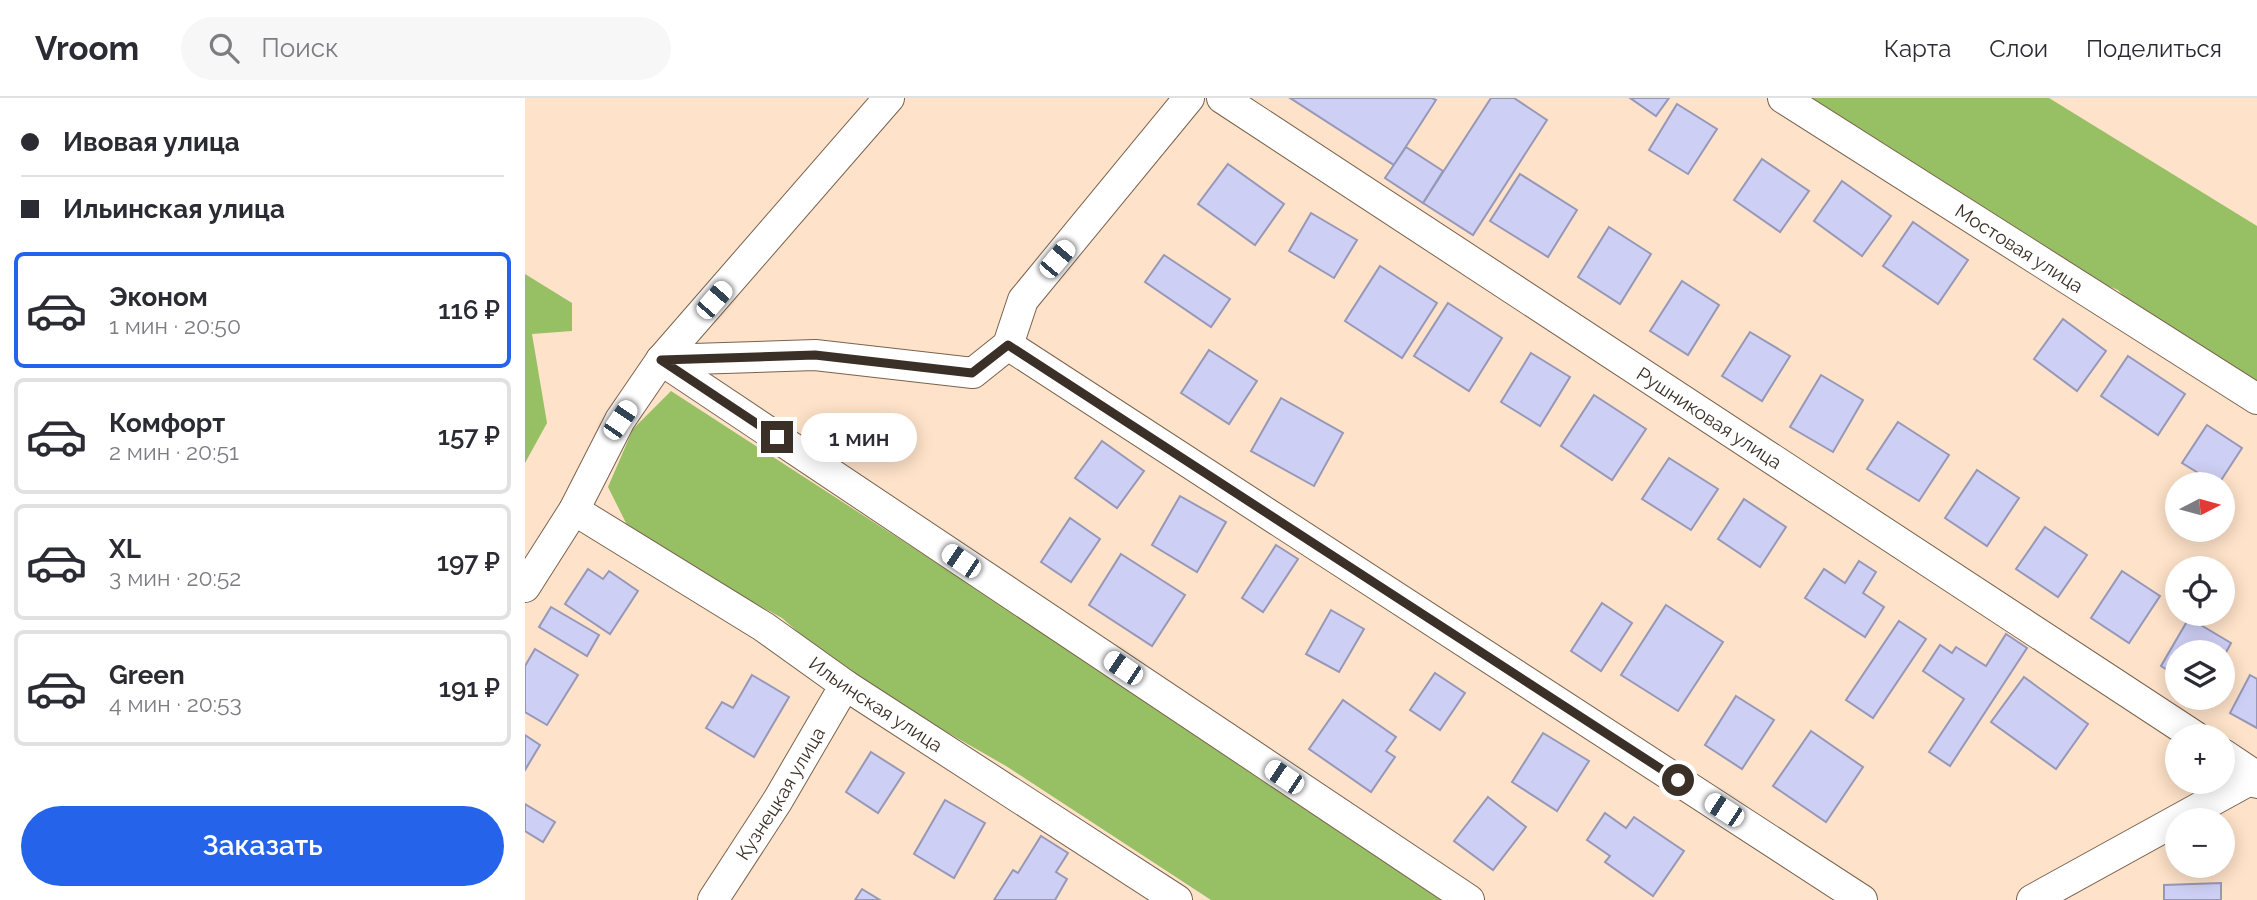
<!DOCTYPE html>
<html lang="ru">
<head>
<meta charset="utf-8">
<style>
  :root { --surface:#fff; --page:#f7f7f7; --text:#2b2b33; --muted:#7c7c81; --line:#e1e1e2; --accent:#2563eb }
  body { margin:0; font-family:Raleway,sans-serif; background:var(--page); color:var(--text); height:100vh; display:flex; flex-direction:column; font-size:26px; white-space:nowrap }
  * { box-sizing:border-box; margin:0 }
  p { font-size:23px; color:var(--muted) }
  .icon { flex:none; width:38px; height:38px; fill:none; stroke:currentColor; stroke-width:2; stroke-linecap:round; stroke-linejoin:round }
  .map { position:relative; flex:1; overflow:hidden }
  .details { display:flex; flex-direction:column; background:var(--surface); width:525px }
  .details>* { flex:none }
  .hud { display:grid; align-content:center; height:154px; padding:0 21px; background:var(--surface) }
  .needle { width:46px; rotate:84deg }
  .fabs { position:absolute; left:1640px; top:374px; display:grid; gap:14px }
  .fabs a { display:grid; place-items:center; width:70px; height:70px; border-radius:50%; background:var(--surface); box-shadow:0 4px 18px #0003; font-size:35px }
  .end { position:absolute; width:32px; height:32px; margin:-16px; border:9px solid #3b3027; background:#fff; box-shadow:0 0 0 4px #fff }
  .from { border-radius:50% }
  .bubble { position:absolute; height:49px; border-radius:24px; background:var(--surface); box-shadow:0 4px 18px #0003; font-size:23px; font-weight:600; line-height:49px; text-align:center }
  .car { position:absolute; width:21px; height:42px; margin:-21px -10px; border-radius:9px; box-shadow:0 0 5px 2px #0007; background:linear-gradient(#fff 24%,#345 0 40%,#fff 0 76%,#345 0 86%,#fff 0) }
  .hud b { display:flex; align-items:center; gap:24px; height:66px; font-size:26px }
  .hud b+b { border-top:2px solid var(--line) }
  .hud i { width:18px; height:18px; background:var(--text) }
  ul { padding:0; list-style:none }
  li { display:flex; align-items:center; gap:21px; height:116px; margin:0 14px 10px; padding:0 7px; border:4px solid var(--line); border-radius:10px }
  li div { flex:1 }
  li b { display:block; font-size:26px }
  li em { font-style:normal; font-weight:600 }
  li.on { border-color:var(--accent) }
  li>.icon { width:63px; height:63px; stroke-width:1.5 }
  .button { display:flex; gap:14px; margin-top:auto; padding:14px 21px }
  .button a { flex:1; height:80px; border-radius:42px; background:var(--accent); color:#fff; font-size:28px; font-weight:600; line-height:80px; text-align:center }
  header { display:flex; align-items:center; gap:42px; box-sizing:border-box; height:98px; padding:0 35px; background:var(--surface); border-bottom:2px solid var(--line) }
  header strong { font-size:33px }
  nav { display:flex; gap:38px; margin-inline-start:auto; font-size:24px }
  .search { width:490px; height:63px; background:var(--page); display:flex; align-items:center; gap:18px; box-sizing:border-box; padding:0 24px; border-radius:38px; color:var(--muted); font-size:26px }
  main { display:flex; flex:1; min-height:0 }
  .map>svg:first-child { display:block }
  .forest { fill:#97bf64 }
  .building { fill:#cecff4; stroke:#9798b7; stroke-width:2 }
  .lines { fill:none; stroke-linecap:round; stroke-linejoin:round }
  .minor-casing { stroke:#7a624d; stroke-width:32 }
  .minor { stroke:#fff; stroke-width:30 }
  .route { stroke:#3b3027; stroke-width:9 }
  .labels { text-anchor:middle; stroke-width:5; stroke-linejoin:round; paint-order:stroke }
  .street-label { font-size:19px; fill:#3b3027; stroke:#fee2c9 }
</style>
</head>
<body>
<header>
<strong>Vroom</strong>
<div class="search"><svg class="icon" aria-label="search" viewBox="0 0 24 24"><circle cx="10" cy="10" r="6"/><path d="M15 15l6 6"/></svg>Поиск</div>
<nav><a>Карта</a><a>Слои</a><a>Поделиться</a></nav>
</header>
<main>
<section class="details">
<div class="hud">
<b><i class="from"></i>Ивовая улица</b>
<b><i></i>Ильинская улица</b>
</div>
<ul>
<li class="on"><svg class="icon" aria-label="car" viewBox="0 0 24 24"><path d="M5 17H2v-5l4-1 3-4h7l3 4 3 1v5h-3M9 17h6M6 11h13"/><circle cx="7" cy="17" r="2"/><circle cx="17" cy="17" r="2"/></svg><div><b>Эконом</b><p>1 мин · 20:50</p></div><em>116 ₽</em></li>
<li><svg class="icon" aria-label="car" viewBox="0 0 24 24"><path d="M5 17H2v-5l4-1 3-4h7l3 4 3 1v5h-3M9 17h6M6 11h13"/><circle cx="7" cy="17" r="2"/><circle cx="17" cy="17" r="2"/></svg><div><b>Комфорт</b><p>2 мин · 20:51</p></div><em>157 ₽</em></li>
<li><svg class="icon" aria-label="car" viewBox="0 0 24 24"><path d="M5 17H2v-5l4-1 3-4h7l3 4 3 1v5h-3M9 17h6M6 11h13"/><circle cx="7" cy="17" r="2"/><circle cx="17" cy="17" r="2"/></svg><div><b>XL</b><p>3 мин · 20:52</p></div><em>197 ₽</em></li>
<li><svg class="icon" aria-label="car" viewBox="0 0 24 24"><path d="M5 17H2v-5l4-1 3-4h7l3 4 3 1v5h-3M9 17h6M6 11h13"/><circle cx="7" cy="17" r="2"/><circle cx="17" cy="17" r="2"/></svg><div><b>Green</b><p>4 мин · 20:53</p></div><em>191 ₽</em></li>
</ul>
<div class="button"><a>Заказать</a></div>
</section>
<div class="map">
<svg width="1732" height="802" viewBox="0 0 1732 802">
  <rect width="100%" height="100%" fill="#fee2c9"/>
  <g class="forest">
    <path d="M1267 0H1524L1732 128V297L1625 227 1593 192 1531 167Z"/>
    <path d="M0 176 47 205V233L7 236 22 325 0 365Z"/>
    <path d="M146 293 933 802H686L481 668 322 577 257 520 177 476 102 427 83 389 108 331Z"/>
  </g>
  <g class="building">
    <path d="M765 0H907L911 2 869 67Z"/>
    <path d="M966 0H989L1022 22 948 137 898 105Z"/>
    <path d="M1105 0H1144L1131 18Z"/>
    <path d="M1152 6 1192 31 1163 76 1124 52Z"/>
    <path d="M881 49 918 73 898 105 860 80Z"/>
    <path d="M1237 61 1284 93 1255 134 1209 102Z"/>
    <path d="M703 66 759 106 730 147 673 106Z"/>
    <path d="M995 76 1052 112 1023 159 965 123Z"/>
    <path d="M1317 83 1366 118 1337 158 1289 123Z"/>
    <path d="M786 115 832 142 809 180 764 153Z"/>
    <path d="M1388 124 1443 162 1413 206 1358 168Z"/>
    <path d="M1084 129 1126 156 1095 206 1053 179Z"/>
    <path d="M639 157 705 201 686 229 620 184Z"/>
    <path d="M855 168 912 205 877 260 820 223Z"/>
    <path d="M1157 183 1194 207 1163 257 1125 233Z"/>
    <path d="M923 205 977 240 944 293 889 258Z"/>
    <path d="M1538 221 1581 253 1552 293 1509 261Z"/>
    <path d="M1225 234 1265 258 1237 303 1197 278Z"/>
    <path d="M684 252 732 283 704 326 656 295Z"/>
    <path d="M1006 255 1045 279 1015 328 976 304Z"/>
    <path d="M1603 258 1660 296 1633 337 1576 298Z"/>
    <path d="M1296 277 1338 302 1308 354 1265 329Z"/>
    <path d="M1069 297 1121 331 1087 382 1036 348Z"/>
    <path d="M756 300 818 335 789 388 726 353Z"/>
    <path d="M1373 324 1424 357 1394 403 1342 371Z"/>
    <path d="M1682 327 1717 350 1693 387 1657 365Z"/>
    <path d="M577 343 619 373 592 410 550 380Z"/>
    <path d="M1144 360 1193 391 1166 432 1117 401Z"/>
    <path d="M1452 372 1494 400 1462 448 1420 420Z"/>
    <path d="M655 398 701 424 672 474 627 447Z"/>
    <path d="M1219 401 1261 429 1235 469 1193 441Z"/>
    <path d="M545 420 575 441 546 484 516 464Z"/>
    <path d="M1520 429 1562 457 1533 499 1491 471Z"/>
    <path d="M751 447 773 461 738 514 717 500Z"/>
    <path d="M596 456 660 497 627 548 564 507Z"/>
    <path d="M1334 463 1351 474 1338 495 1359 509 1340 539 1280 500 1299 471 1320 485Z"/>
    <path d="M63 471 78 481 84 473 113 493 85 536 40 506Z"/>
    <path d="M1597 473 1635 498 1604 545 1566 520Z"/>
    <path d="M1077 505 1107 525 1076 573 1046 553Z"/>
    <path d="M1141 507 1198 544 1153 613 1096 577Z"/>
    <path d="M26 509 74 537 62 558 14 529Z"/>
    <path d="M806 512 839 531 814 574 781 556Z"/>
    <path d="M1664 520 1706 545 1698 560V555H1652V578L1636 568Z"/>
    <path d="M1374 523 1401 541 1348 620 1321 602Z"/>
    <path d="M1481 536 1502 550 1425 668 1404 654 1439 601 1398 573 1415 547 1427 555 1431 549 1461 568Z"/>
    <path d="M10 551 53 577 22 627 0 614V568Z"/>
    <path d="M910 575 940 595 915 632 885 612Z"/>
    <path d="M227 577 264 599 229 659 181 630 197 604 208 610Z"/>
    <path d="M1725 577 1732 581V630L1705 615Z"/>
    <path d="M1499 579 1563 626 1531 671 1466 624Z"/>
    <path d="M1211 598 1249 622 1217 671 1180 647Z"/>
    <path d="M818 602 871 639 861 653 870 659 846 694 784 651Z"/>
    <path d="M1286 633 1338 669 1301 724 1248 688Z"/>
    <path d="M1018 635 1064 663 1032 713 987 684Z"/>
    <path d="M0 637 15 647 0 672Z"/>
    <path d="M346 654 379 675 353 715 321 694Z"/>
    <path d="M963 699 1001 729 968 772 929 743Z"/>
    <path d="M420 702 460 725 429 780 389 756Z"/>
    <path d="M0 706 30 724 18 744 0 733Z"/>
    <path d="M1080 715 1101 730 1109 719 1159 753 1128 798 1080 764 1085 758 1062 742Z"/>
    <path d="M516 738 543 755 531 774 542 781 530 802H469L488 772 493 775Z"/>
    <path d="M1696 785V802H1639V787Z"/>
    <path d="M337 791 355 802H330Z"/>
  </g>
  <g class="lines">
    <defs>
      <g id="minor">
        <path id="s1" d="M697 0 1671 639"/>
        <path id="s2" d="M1258 0 1732 301"/>
        <path d="M483 247 1337 802"/>
        <path d="M136 262 944 802"/>
        <path d="M136 262 290 257 448 275 483 247 498 202 664 0"/>
        <path id="s3" d="M49 412 239 529 320 587 652 802"/>
        <path d="M0 489 49 412 95 322 136 262 364 0"/>
        <path d="M1698 656 1731 678 1732 685"/>
        <path id="s4" d="M188 802 253 702 320 587"/>
        <path d="M1507 802 1732 678"/>
      </g>
    </defs>
    <use href="#minor" class="minor-casing"/>
    <use href="#minor" class="minor"/>
  </g>
  <g class="lines">
    <path class="route" d="M252 339 136 262 290 257 447 275 483 247 1153 682"/>
  </g>
  <g class="labels">
    <g class="street-label">
      <text dy="7" stroke="none"><textPath href="#s2" startOffset="280">Мостовая улица</textPath></text>
      <text dy="7" stroke="none"><textPath href="#s1" startOffset="583">Рушниковая улица</textPath></text>
      <text dy="7" stroke="none"><textPath href="#s3" startOffset="359">Ильинская улица</textPath></text>
      <text dy="7" stroke="none"><textPath href="#s4" startOffset="126">Кузнецкая улица</textPath></text>
    </g>
  </g>
</svg>
<div class="fabs">
<a><svg class="needle" viewBox="-14 -14 28 28"><path d="M0-13l5 13h-10z" fill="#e53935"/><path d="M0 13l5-13h-10z" fill="#7c7c81"/></svg></a>
<a><svg class="icon" aria-label="locate" viewBox="0 0 24 24"><circle cx="12" cy="12" r="6"/><path d="M12 2v4M12 18v4M2 12h4M18 12h4"/></svg></a>
<a><svg class="icon" aria-label="layers" viewBox="0 0 24 24"><path d="M12 4l9 5-9 5-9-5zM3 14l9 5 9-5"/></svg></a>
<a>+</a>
<a>−</a>
</div>
<i class="end from" style="left:1153px;top:682px"></i>
<i class="end" style="left:252px;top:339px"></i>
<div class="bubble" style="left:276px;top:315px;width:116px">1 мин</div>
<i class="car" style="left:532px;top:161px;rotate:40deg"></i>
<i class="car" style="left:189px;top:202px;rotate:41deg"></i>
<i class="car" style="left:95px;top:322px;rotate:34deg"></i>
<i class="car" style="left:436px;top:463px;rotate:304deg"></i>
<i class="car" style="left:598px;top:570px;rotate:304deg"></i>
<i class="car" style="left:759px;top:679px;rotate:304deg"></i>
<i class="car" style="left:1199px;top:712px;rotate:303deg"></i>
</div>
</main>
</body>
</html>
